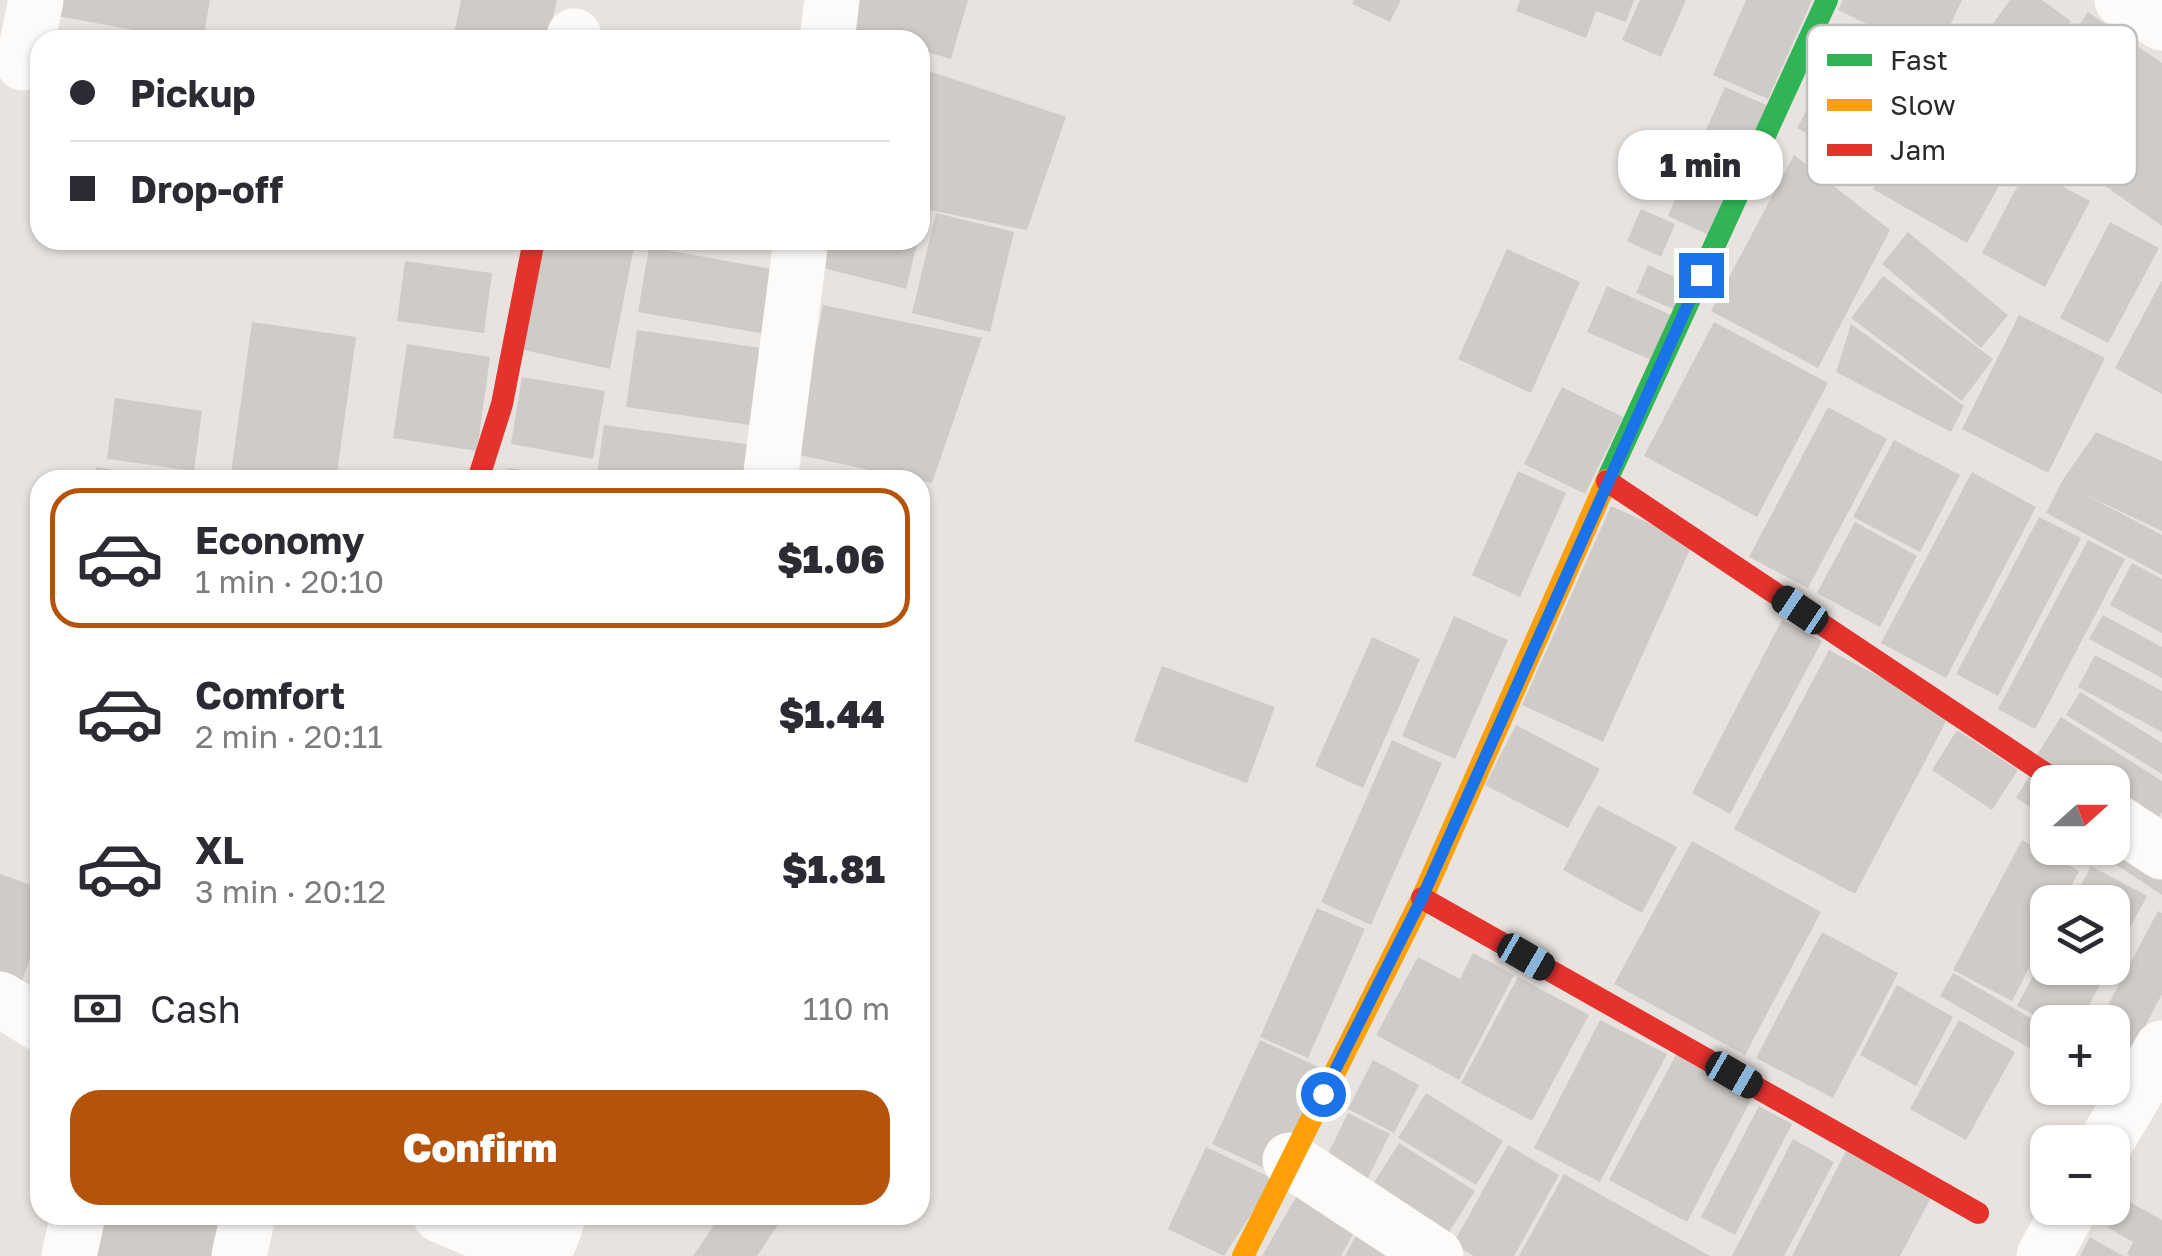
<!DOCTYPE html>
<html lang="en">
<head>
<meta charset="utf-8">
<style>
  :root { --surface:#fff; --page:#f7f7f7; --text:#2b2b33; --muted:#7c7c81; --line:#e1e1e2; --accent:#b45309 }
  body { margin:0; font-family:"Golos Text",sans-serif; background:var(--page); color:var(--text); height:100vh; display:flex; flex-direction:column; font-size:38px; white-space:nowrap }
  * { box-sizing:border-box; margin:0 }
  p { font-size:32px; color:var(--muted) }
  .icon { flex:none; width:55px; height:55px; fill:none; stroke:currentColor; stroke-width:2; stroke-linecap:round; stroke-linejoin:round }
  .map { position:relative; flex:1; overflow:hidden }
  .sheet { position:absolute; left:30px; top:470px; width:900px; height:755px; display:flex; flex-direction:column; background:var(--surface); border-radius:30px; box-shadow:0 2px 8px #0004 }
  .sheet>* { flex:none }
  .banner { position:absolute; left:30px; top:30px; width:900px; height:220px; border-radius:30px; box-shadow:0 2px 8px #0004; display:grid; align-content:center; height:220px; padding:0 40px; background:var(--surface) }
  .needle { width:65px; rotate:69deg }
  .buttons { position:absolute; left:2030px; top:765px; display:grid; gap:20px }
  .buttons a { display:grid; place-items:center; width:100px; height:100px; border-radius:20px; background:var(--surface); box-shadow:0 2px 8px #0004; font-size:50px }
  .end { position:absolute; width:45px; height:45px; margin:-22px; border:12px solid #1a73e8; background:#fff; box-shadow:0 0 0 5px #fff }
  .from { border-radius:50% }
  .bubble { position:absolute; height:70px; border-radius:30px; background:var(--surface); box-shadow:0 2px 8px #0004; font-size:32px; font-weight:800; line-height:70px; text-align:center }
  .car { position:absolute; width:30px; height:60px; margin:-30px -15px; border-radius:12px; box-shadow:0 0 8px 2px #0007; background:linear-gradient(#222 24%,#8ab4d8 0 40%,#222 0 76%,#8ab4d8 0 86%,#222 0) }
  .banner b { display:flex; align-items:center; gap:35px; height:95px; font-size:38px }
  .banner b+b { border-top:2px solid var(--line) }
  .banner i { width:25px; height:25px; background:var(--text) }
  ul { padding:18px 0 0; list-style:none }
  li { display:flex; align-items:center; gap:30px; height:140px; margin:0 20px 15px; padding:0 20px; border:5px solid transparent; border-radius:30px }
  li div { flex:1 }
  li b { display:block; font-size:38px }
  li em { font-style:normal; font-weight:800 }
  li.current { border-color:var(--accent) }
  li>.icon { width:90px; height:90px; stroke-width:1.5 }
  .pay { display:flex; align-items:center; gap:25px; height:110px; padding:0 40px; font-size:38px }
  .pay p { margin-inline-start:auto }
  .button { display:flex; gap:20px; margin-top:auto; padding:20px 40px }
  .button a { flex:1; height:115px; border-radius:30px; background:var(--accent); color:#fff; font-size:40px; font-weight:800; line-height:115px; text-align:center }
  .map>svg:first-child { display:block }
  .building { fill:#cfccc8 }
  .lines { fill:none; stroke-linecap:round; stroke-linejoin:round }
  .street { stroke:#fcfbfa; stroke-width:55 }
  .fast { stroke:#30b455; stroke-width:22 }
  .slow { stroke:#ff9f0a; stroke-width:22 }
  .jam { stroke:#e5322d; stroke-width:22 }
  .route { stroke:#1a73e8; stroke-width:12 }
  .key { fill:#fff; stroke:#bfbfbf; stroke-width:2.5 }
  .key-label { font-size:28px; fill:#2a2a2a }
</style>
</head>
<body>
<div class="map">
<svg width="2162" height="1256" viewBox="0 0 2162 1256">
  <rect width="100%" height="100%" fill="#e8e3df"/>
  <g class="building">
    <path d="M55 0H210L203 40H188L52 15Z"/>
    <path d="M461 0H557L548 40H453Z"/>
    <path d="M843 0H968L951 59 920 50V40H888L835 24Z"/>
    <path d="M1354 0H1401L1390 22 1352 4Z"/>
    <path d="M1520 0H1634L1626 22 1596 11 1586 38 1516 11Z"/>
    <path d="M1640 0H1686L1661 57 1622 40Z"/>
    <path d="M1746 0H1812L1768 99 1713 75Z"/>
    <path d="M1843 0H1962L1935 57 1838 10Z"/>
    <path d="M2010 0H2042L2071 21 2009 107 1958 72Z"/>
    <path d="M2088 12 2162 63V226L2013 121Z"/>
    <path d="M1850 31 1921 69 1868 167 1797 128Z"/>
    <path d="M920 68 1066 117 1027 230 920 208Z"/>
    <path d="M1725 87 1769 106 1711 236 1668 216Z"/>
    <path d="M1929 89 2023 143 1967 243 1873 189Z"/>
    <path d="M1794 155 1890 230 1818 368 1711 311Z"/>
    <path d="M2027 168 2090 201 2045 287 1982 253Z"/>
    <path d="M1641 209 1675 224 1661 257 1627 241Z"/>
    <path d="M936 213 1014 232 990 332 912 313Z"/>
    <path d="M2110 222 2159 248 2108 343 2060 318Z"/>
    <path d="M1908 232 2008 315 1981 348 1882 264Z"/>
    <path d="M541 240H626L635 242 610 369 519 349Z"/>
    <path d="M813 240H918L906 289 807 264Z"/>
    <path d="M649 247 788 272 777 336 638 312Z"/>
    <path d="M1507 249 1580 282 1531 393 1458 359Z"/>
    <path d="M405 261 492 273 484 333 397 321Z"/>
    <path d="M1648 265 1688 283 1675 310 1636 293Z"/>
    <path d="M1883 276 1993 359 1962 401 1851 318Z"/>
    <path d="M2162 280V394L2115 368Z"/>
    <path d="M1607 286 1671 315 1651 360 1587 332Z"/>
    <path d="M823 305 982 338 932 483 794 454Z"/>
    <path d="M2019 315 2105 358 2048 473 1962 429Z"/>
    <path d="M252 322 356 337 336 480H230Z"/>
    <path d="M1714 322 1828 383 1757 517 1644 456Z"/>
    <path d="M1851 324 1964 406 1951 432 1836 372Z"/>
    <path d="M637 330 775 350 763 427 626 407Z"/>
    <path d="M407 344 490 357 477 451 393 438Z"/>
    <path d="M522 377 605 391 593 459 511 444Z"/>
    <path d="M1562 387 1623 417 1585 494 1524 464Z"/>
    <path d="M115 398 202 411 194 471 107 459Z"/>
    <path d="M1828 407 1887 439 1808 588 1749 557Z"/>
    <path d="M604 425 767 447 762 480H596Z"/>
    <path d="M2096 432 2162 461V531L2084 494 2162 535V575L2046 513 2062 481Z"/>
    <path d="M1894 440 1960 475 1920 552 1853 517Z"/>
    <path d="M96 467 137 474V480H95Z"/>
    <path d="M508 468 572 478V480H506Z"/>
    <path d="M1518 471 1566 493 1520 597 1472 575Z"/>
    <path d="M1972 472 2036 507 1946 678 1881 643Z"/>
    <path d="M1611 506 1693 543 1603 742 1522 705Z"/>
    <path d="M2039 517 2081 538 1998 696 1956 674Z"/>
    <path d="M1855 522 1917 556 1880 627 1817 593Z"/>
    <path d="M2088 540 2125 559 2035 729 1998 709Z"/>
    <path d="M2132 563 2162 579V633L2110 605Z"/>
    <path d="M2103 615 2162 647V678L2089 639Z"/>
    <path d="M1454 616 1508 640 1455 759 1402 736Z"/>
    <path d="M1782 620 1822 641 1730 814 1692 793Z"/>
    <path d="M1372 637 1420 659 1363 788 1315 766Z"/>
    <path d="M1829 650 1950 714 1855 894 1734 829Z"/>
    <path d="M2095 655 2162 691V732L2078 687Z"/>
    <path d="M1162 666 1275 707 1247 783 1134 741Z"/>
    <path d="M2080 692 2162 743V774L2066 715Z"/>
    <path d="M2061 717 2162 781V812L2150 831 2112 807V782H2074L2035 758Z"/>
    <path d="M1516 725 1600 769 1568 828 1485 785Z"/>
    <path d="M1957 730 2018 770 1992 810 1932 770Z"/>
    <path d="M1392 740 1442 763 1371 925 1321 902Z"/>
    <path d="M2032 772 2048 783V819L2016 798Z"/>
    <path d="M1598 805 1677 847 1642 913 1563 870Z"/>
    <path d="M2022 840 2079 871 2063 902H2048V932L2012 1001 1953 970Z"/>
    <path d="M1692 841 1821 912 1745 1055 1614 984Z"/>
    <path d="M2091 848H2112L2162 858V895Z"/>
    <path d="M2091 866 2147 896 2112 961V902H2072Z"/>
    <path d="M0 874 40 888V927L19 991 0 985Z"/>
    <path d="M1317 908 1365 929 1308 1058 1260 1037Z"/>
    <path d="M2158 911 2162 913V994L2124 1066 2112 1060V1022H2099Z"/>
    <path d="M1822 932 1898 973 1833 1098 1756 1058Z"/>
    <path d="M2048 948V968H2109L2080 1022H2047L2017 1006Z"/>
    <path d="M1473 953 1514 975 1459 1080 1376 1035 1418 957 1460 979Z"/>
    <path d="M1953 973 2048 1028V1059L1940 996Z"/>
    <path d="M1518 977 1589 1015 1532 1121 1461 1083Z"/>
    <path d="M1897 985 1953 1017 1916 1086 1860 1055Z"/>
    <path d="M1600 1020 1667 1054 1600 1182 1534 1148Z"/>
    <path d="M1959 1020 2015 1052 1966 1140 1910 1109Z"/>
    <path d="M1260 1040 1325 1070 1277 1174 1212 1144Z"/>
    <path d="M1677 1053 1754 1094 1687 1222 1609 1180Z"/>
    <path d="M1373 1060 1419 1085 1394 1133 1348 1109Z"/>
    <path d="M1426 1093 1503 1141 1476 1185 1398 1138Z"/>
    <path d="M1759 1106 1792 1124 1735 1235 1701 1217Z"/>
    <path d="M1348 1113 1390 1134 1366 1182 1325 1160Z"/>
    <path d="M1793 1139 1834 1162 1784 1256H1732Z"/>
    <path d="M1399 1143 1475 1191 1446 1237 1370 1189Z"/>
    <path d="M1508 1145 1559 1175 1514 1256H1474L1453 1244Z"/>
    <path d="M1206 1147 1274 1179 1224 1256 1168 1229Z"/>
    <path d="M1847 1149 1933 1194 1900 1256H1792Z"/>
    <path d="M1564 1174 1710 1256H1519Z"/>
    <path d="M1307 1178 1360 1222 1341 1256H1262Z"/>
    <path d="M2124 1199 2162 1220V1256H2130L2127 1254 2133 1242 2108 1228Z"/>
    <path d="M104 1215H228L220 1256H97Z"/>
    <path d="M721 1215H777L782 1219 757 1256H693Z"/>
    <path d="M1360 1228 1399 1256H1345Z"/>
    <path d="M2090 1237 2100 1243 2124 1256H2080Z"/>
  </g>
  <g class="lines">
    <g class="street">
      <path d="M2122 0 2162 23"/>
      <path d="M573 40 574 36"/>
      <path d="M827 40 832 0"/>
      <path d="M23 63 36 0"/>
      <path d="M770 480 801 240"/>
      <path d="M2112 819 2162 852"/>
      <path d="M0 999 40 1024"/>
      <path d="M2106 1142 2162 1048"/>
      <path d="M1290 1160 1436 1256"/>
      <path d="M440 1215 524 1251 539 1254 550 1240 559 1215"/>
      <path d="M69 1256 78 1215"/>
      <path d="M239 1256 248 1215"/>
      <path d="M2044 1256 2070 1208"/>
    </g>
    <path class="fast" d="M1607 480 1827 0"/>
    <path class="slow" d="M1243 1256 1422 898 1607 480"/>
    <g class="jam">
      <path d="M478 480 502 404 534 240"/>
      <path d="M1607 481 2058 782"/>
      <path d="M1422 898 1978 1213"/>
    </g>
  </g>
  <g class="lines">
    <path class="route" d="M1323 1094 1422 898 1701 275"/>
  </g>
  <rect x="1807" y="25" width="330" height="160" rx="15" class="key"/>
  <rect x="1827" y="54" width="45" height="12" fill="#30b455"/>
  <rect x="1827" y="99" width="45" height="12" fill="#ff9f0a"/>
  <rect x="1827" y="144" width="45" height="12" fill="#e5322d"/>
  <g class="key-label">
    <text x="1890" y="70">Fast</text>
    <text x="1890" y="115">Slow</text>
    <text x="1890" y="160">Jam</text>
  </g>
</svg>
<div class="buttons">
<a><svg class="needle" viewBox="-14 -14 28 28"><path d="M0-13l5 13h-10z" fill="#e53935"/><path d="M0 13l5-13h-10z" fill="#7c7c81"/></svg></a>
<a><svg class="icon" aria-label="layers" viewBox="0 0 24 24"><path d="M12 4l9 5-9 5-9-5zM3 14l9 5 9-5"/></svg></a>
<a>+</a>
<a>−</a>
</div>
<i class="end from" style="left:1323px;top:1094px"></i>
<i class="end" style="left:1701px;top:275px"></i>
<div class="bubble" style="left:1618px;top:130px;width:165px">1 min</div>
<i class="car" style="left:1800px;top:610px;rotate:304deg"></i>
<i class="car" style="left:1526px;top:957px;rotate:120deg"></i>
<i class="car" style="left:1734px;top:1075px;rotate:120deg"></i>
<div class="banner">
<b><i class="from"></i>Pickup</b>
<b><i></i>Drop-off</b>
</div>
<section class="sheet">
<ul>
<li class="current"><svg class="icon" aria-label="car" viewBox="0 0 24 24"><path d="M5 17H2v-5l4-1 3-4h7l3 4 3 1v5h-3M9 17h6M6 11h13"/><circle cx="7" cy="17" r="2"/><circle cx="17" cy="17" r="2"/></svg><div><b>Economy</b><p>1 min · 20:10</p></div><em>$1.06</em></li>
<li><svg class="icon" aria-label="car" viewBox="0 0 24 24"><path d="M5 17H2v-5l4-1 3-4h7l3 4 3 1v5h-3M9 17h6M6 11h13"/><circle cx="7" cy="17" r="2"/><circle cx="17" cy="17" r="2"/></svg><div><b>Comfort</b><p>2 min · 20:11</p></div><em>$1.44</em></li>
<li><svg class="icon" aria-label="car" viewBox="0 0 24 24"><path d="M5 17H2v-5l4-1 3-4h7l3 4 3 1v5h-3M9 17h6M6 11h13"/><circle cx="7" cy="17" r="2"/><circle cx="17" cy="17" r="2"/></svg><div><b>XL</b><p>3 min · 20:12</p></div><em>$1.81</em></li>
</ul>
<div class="pay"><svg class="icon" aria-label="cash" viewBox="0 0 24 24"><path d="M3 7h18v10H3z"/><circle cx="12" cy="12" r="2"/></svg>Cash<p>110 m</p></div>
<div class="button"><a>Confirm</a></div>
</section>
</div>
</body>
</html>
